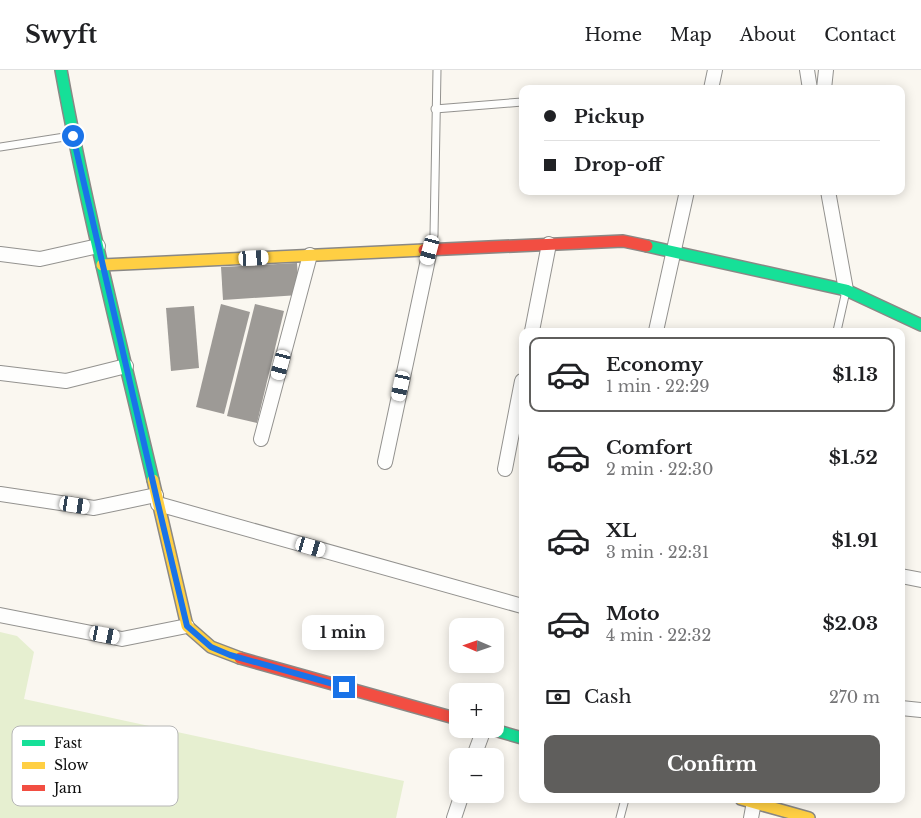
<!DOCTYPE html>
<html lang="en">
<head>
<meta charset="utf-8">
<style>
  :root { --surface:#fff; --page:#f6f6f6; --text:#202124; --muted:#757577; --line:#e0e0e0; --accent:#5f5e5c }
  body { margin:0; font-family:"Libre Baskerville",serif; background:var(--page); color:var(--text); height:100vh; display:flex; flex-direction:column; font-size:19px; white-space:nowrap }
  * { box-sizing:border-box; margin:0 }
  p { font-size:16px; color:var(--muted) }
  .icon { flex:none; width:28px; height:28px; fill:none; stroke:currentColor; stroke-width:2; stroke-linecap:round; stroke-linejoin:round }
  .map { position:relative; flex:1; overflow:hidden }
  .sheet { position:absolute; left:519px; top:258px; width:386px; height:475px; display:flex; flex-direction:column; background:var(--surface); border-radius:10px; box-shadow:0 2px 12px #0003 }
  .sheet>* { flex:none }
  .top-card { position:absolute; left:519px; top:15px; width:386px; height:110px; border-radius:10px; box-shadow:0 2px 12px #0003; display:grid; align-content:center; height:110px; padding:0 25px; background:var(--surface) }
  .needle { width:32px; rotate:272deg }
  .buttons { position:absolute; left:449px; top:548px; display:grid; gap:10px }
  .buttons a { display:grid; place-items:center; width:55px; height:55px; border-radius:10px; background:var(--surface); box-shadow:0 2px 12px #0003; font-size:25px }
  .end { position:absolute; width:22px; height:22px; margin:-11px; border:6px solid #1a73e8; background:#fff; box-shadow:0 0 0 2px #fff }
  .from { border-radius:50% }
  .bubble { position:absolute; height:35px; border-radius:10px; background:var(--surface); box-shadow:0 2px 12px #0003; font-size:16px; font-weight:800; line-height:35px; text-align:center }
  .car { position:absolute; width:15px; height:30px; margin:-15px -8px; border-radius:6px; box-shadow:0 0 4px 1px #0007; background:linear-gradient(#fff 24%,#345 0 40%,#fff 0 76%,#345 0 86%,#fff 0) }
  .top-card b { display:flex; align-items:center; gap:18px; height:48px; font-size:19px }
  .top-card b+b { border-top:1px solid var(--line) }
  .top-card i { width:12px; height:12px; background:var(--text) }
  ul { padding:9px 0 0; list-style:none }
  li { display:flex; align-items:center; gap:15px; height:75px; margin:0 10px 8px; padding:0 15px; border:2px solid transparent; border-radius:10px }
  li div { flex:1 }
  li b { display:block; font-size:19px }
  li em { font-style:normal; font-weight:800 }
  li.active { border-color:var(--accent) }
  li>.icon { width:45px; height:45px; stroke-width:1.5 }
  .pay { display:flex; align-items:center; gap:12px; height:55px; padding:0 25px; font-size:19px }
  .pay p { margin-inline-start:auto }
  .cta { display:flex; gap:10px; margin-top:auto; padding:10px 25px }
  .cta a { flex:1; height:58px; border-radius:10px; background:var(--accent); color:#fff; font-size:20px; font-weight:800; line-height:58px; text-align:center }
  header { display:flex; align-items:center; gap:30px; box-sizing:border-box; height:70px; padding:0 25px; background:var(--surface); border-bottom:1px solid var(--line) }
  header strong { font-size:24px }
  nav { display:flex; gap:28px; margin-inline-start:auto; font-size:18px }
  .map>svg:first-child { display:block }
  .green { fill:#e6efd0 }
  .building { fill:#9d9a96 }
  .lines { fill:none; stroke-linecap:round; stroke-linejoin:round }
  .lane-casing { stroke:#93928f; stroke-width:9 }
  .street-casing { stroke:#93928f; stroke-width:16 }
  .fast-casing { stroke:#8a8885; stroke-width:14 }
  .slow-casing { stroke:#8a8885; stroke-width:14 }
  .jam-casing { stroke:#8a8885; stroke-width:14 }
  .lane { stroke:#fefefd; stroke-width:7 }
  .street { stroke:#fefefd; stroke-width:14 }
  .fast { stroke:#16e098; stroke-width:11 }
  .slow { stroke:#ffcf43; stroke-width:11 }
  .jam { stroke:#f24e42; stroke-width:11 }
  .route { stroke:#1a73e8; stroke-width:6 }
  .key { fill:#fff; stroke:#b6b6b6; stroke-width:1 }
  .key-label { font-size:14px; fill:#0c0c0c }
</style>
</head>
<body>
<header>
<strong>Swyft</strong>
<nav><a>Home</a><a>Map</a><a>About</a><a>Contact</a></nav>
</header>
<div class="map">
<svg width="921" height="748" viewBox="0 0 921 748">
  <rect width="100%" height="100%" fill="#faf7f0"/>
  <path class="green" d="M0 562 17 566 34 582 24 629 404 711 396 748H0Z"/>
  <g class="building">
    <path d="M297 193 299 225 223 230 221 197Z"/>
    <path d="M221 234 250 242 224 344 196 337Z"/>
    <path d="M255 234 284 241 257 353 227 346Z"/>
    <path d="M194 236 199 298 171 301 166 238Z"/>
  </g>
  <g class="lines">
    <defs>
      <g id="lane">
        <path d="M435 39 522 32"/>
        <path d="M0 77 71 66"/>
        <path d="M431 177 434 165 437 0"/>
        <path d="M837 261 846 221"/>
        <path d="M620 748 625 729"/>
      </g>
      <g id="street">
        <path d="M807 0 810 19"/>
        <path d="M711 19 715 0"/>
        <path d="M824 19 826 0"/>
        <path d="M828 121 846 220"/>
        <path d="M0 184 40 189 98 176"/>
        <path d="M532 261 549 174"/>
        <path d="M656 261 687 121"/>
        <path d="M0 303 66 311 126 296"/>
        <path d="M261 369 310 185"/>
        <path d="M385 392 430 180"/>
        <path d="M505 399 522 311"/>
        <path d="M0 424 94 438 156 425"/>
        <path d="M158 434 522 536"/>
        <path d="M901 506 921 510"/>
        <path d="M0 545 122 569 187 556"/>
        <path d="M901 638 921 640"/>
        <path d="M474 686 484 659"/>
        <path d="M454 748 462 724"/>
        <path d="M751 748 754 732"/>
      </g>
      <g id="fast">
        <path d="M61 0C86 138 121 274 153 410"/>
        <path d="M647 176 846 220 921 255"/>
        <path d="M491 659 522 668"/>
      </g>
      <g id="slow">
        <path d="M102 195 424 180"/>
        <path d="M153 410 187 556 211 577 240 588"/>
        <path d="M741 729 809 748"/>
      </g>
      <g id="jam">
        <path d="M424 180 623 171 647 176"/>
        <path d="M240 588 458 649"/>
      </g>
    </defs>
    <use href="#lane" class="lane-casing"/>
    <use href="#street" class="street-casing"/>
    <use href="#fast" class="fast-casing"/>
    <use href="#slow" class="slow-casing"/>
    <use href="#jam" class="jam-casing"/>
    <use href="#lane" class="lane"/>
    <use href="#street" class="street"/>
    <use href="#fast" class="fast"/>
    <use href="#slow" class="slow"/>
    <use href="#jam" class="jam"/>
  </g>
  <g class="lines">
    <path class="route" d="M73 66 158 434 187 556 211 577 230 585 344 617"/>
  </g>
  <rect x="12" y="656" width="166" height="80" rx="8" class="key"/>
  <rect x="22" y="670" width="23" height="6" fill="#16e098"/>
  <rect x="22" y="692" width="23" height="7" fill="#ffcf43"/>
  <rect x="22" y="715" width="23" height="6" fill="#f24e42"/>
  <g class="key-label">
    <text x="54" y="678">Fast</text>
    <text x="54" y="700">Slow</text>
    <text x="54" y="723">Jam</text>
  </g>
</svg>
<div class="buttons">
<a><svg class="needle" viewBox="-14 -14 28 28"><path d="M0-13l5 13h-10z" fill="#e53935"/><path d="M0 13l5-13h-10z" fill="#757577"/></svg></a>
<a>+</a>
<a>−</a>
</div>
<i class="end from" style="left:73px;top:66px"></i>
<i class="end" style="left:344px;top:617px"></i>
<div class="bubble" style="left:302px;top:545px;width:82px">1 min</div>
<i class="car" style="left:430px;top:180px;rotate:195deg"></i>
<i class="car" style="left:254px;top:188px;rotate:87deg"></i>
<i class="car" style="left:281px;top:295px;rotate:195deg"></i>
<i class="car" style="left:401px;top:316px;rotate:192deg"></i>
<i class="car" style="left:75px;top:435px;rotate:99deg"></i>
<i class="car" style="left:311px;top:477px;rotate:106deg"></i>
<i class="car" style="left:105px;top:565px;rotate:101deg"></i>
<div class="top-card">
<b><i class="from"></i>Pickup</b>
<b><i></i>Drop-off</b>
</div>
<section class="sheet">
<ul>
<li class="active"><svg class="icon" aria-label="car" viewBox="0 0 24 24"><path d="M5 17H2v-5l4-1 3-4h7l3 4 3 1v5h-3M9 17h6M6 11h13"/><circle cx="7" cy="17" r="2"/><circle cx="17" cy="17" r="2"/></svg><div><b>Economy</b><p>1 min · 22:29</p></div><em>$1.13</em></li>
<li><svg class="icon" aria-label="car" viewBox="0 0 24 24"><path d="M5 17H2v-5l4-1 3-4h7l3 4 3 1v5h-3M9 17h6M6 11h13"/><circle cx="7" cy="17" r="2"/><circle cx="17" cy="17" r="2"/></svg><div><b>Comfort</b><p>2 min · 22:30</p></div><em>$1.52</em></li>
<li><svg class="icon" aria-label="car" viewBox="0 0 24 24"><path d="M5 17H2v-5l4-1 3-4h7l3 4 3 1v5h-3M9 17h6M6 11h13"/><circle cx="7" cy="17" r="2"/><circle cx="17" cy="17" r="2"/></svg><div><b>XL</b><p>3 min · 22:31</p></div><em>$1.91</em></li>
<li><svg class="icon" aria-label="car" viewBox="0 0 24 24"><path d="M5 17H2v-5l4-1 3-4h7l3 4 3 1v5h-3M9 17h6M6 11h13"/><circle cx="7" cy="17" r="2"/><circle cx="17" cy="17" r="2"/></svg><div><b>Moto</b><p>4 min · 22:32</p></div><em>$2.03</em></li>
</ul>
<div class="pay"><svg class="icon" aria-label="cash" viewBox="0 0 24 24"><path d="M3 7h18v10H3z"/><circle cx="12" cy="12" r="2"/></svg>Cash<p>270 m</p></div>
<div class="cta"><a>Confirm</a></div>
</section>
</div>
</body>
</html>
